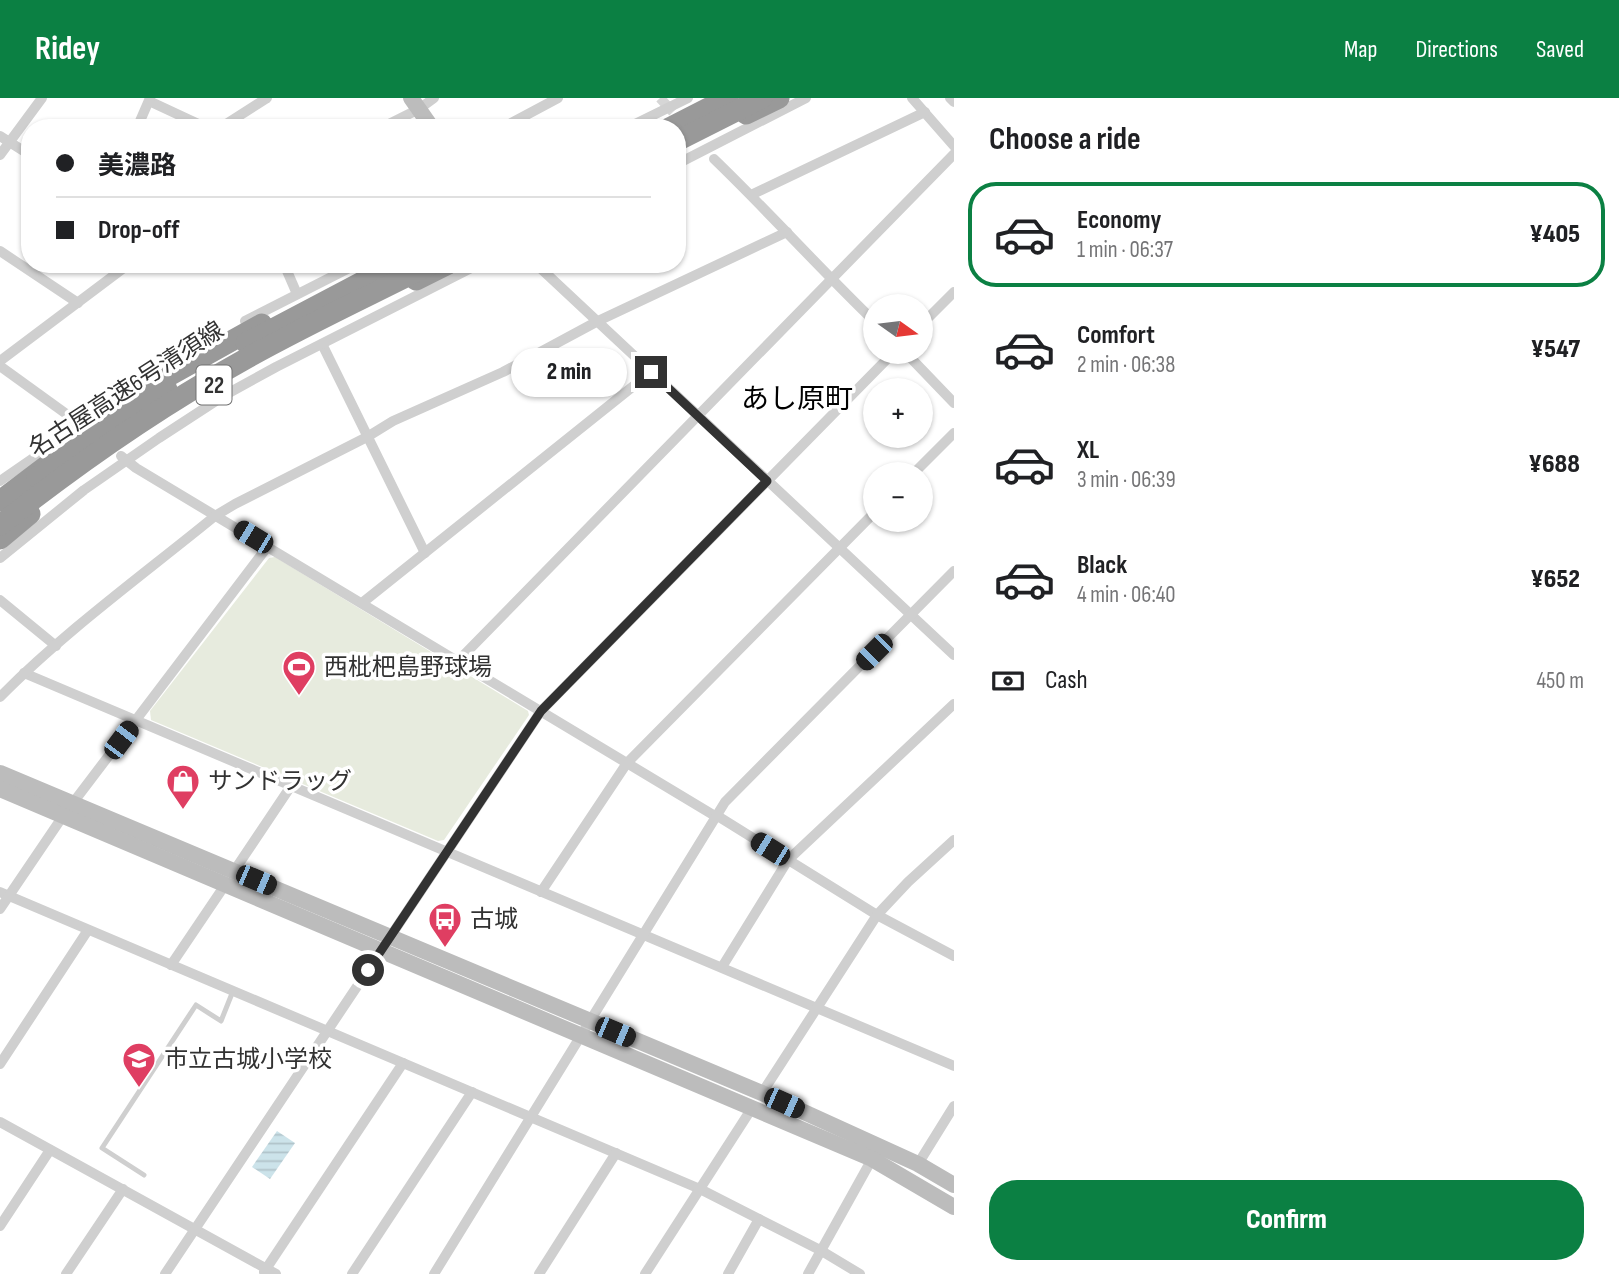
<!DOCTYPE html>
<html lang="en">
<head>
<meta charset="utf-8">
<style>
  :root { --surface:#fff; --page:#f2f2f2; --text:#202124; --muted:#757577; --line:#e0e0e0; --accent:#0b8043 }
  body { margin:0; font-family:"Sofia Sans Condensed","Noto Sans JP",sans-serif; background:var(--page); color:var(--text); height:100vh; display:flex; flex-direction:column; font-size:26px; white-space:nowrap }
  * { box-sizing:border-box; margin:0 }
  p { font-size:23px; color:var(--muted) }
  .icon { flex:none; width:38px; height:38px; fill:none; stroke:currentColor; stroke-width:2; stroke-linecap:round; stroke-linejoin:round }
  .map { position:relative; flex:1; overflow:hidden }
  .drawer { display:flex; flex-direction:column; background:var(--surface); width:665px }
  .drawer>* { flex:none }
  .top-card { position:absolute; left:21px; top:21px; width:665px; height:154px; border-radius:28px; box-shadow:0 2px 5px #0004; display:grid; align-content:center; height:154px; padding:0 35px; background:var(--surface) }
  .needle { width:46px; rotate:104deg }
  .controls { position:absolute; left:863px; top:196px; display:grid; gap:14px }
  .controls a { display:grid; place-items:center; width:70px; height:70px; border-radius:50%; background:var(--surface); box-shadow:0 2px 5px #0004; font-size:35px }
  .end { position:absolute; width:32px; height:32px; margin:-16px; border:9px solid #323232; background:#fff; box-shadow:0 0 0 4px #fff }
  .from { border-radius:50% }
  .bubble { position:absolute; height:49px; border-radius:24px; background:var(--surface); box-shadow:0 2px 5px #0004; font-size:23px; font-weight:800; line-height:49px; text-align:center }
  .car { position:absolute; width:21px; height:42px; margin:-21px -10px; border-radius:9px; box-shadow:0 0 5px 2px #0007; background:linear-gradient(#222 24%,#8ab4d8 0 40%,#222 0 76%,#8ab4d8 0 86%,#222 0) }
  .top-card b { display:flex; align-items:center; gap:24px; height:66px; font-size:26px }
  .top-card b+b { border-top:2px solid var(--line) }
  .top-card i { width:18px; height:18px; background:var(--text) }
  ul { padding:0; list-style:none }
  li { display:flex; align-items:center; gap:21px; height:105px; margin:0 14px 10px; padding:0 21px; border:4px solid transparent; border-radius:28px }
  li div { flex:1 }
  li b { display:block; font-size:26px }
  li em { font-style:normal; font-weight:800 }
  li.current { border-color:var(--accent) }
  li>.icon { width:63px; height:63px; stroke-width:1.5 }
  h2 { padding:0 35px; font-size:32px; line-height:84px }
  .pay { display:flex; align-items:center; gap:18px; height:77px; padding:0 35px; font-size:26px }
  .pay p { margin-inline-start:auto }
  .action { display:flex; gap:14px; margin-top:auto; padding:14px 35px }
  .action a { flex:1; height:80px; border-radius:28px; background:var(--accent); color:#fff; font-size:28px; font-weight:800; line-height:80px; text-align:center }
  header { display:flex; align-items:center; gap:42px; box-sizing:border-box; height:98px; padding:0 35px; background:var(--accent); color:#fff }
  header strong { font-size:33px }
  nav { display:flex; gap:38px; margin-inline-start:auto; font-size:24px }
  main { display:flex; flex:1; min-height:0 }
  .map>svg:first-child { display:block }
  .green { fill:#e7ebde }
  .water { fill:url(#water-rules) }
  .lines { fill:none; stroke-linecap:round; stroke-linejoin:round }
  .street-tunnel { stroke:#d6d6d6; stroke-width:10; stroke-dasharray:10 5; stroke-linecap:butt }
  .lane { stroke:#cfcfcf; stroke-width:5 }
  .street { stroke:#cfcfcf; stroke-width:10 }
  .secondary { stroke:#bcbcbc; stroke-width:16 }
  .highway { stroke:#999; stroke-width:21 }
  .highway-bridge { stroke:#999; stroke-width:21 }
  .route { stroke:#323232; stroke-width:9 }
  .labels { text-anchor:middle; stroke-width:7; stroke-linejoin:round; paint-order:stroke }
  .shield { fill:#fff; stroke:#707070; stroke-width:2 }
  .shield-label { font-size:23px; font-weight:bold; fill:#323232 }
  .street-label { font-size:24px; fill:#323232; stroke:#fff }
  .poi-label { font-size:24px; fill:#323232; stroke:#fff; text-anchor:start }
  .quarter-label { font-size:28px; fill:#000; stroke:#fff }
</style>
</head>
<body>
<header>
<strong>Ridey</strong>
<nav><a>Map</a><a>Directions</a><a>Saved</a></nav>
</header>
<main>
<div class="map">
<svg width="954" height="1176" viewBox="0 0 954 1176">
  <defs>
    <pattern id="water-rules" width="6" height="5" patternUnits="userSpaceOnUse" patternTransform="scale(1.75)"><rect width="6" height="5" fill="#cce3ea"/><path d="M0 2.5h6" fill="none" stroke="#b0c3c9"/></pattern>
  </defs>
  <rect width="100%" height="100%" fill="#fff"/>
  <path class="green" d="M275 459 528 613 529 617 444 742 438 743 151 622 150 613 269 460Z"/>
  <path class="water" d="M277 1033 295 1045 270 1081 252 1069Z"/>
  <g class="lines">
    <path class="street-tunnel" d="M660 0 673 14"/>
    <path class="lane" d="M144 1077 102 1050 196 907 221 923 233 893"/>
    <g class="street">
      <path d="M912 0 954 48"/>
      <path d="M950 0 954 4"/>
      <path d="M149 3 207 30"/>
      <path d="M137 30 150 0"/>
      <path d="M220 30 267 0"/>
      <path d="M381 30 419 11 434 0"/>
      <path d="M502 30 558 0"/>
      <path d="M627 30 688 0"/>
      <path d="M0 38 30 57"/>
      <path d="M0 57 42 0"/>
      <path d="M714 61C769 114 820 171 875 224"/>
      <path d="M677 66 806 0"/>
      <path d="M751 97 925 14"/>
      <path d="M0 153 78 205"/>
      <path d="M284 166 297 196"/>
      <path d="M536 166 954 557"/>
      <path d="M245 223 357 166"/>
      <path d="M920 228 954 194"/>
      <path d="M322 246 425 455"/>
      <path d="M905 254 954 305"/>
      <path d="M0 263 129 166"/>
      <path d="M0 268 83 328"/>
      <path d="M121 358 136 370 715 718"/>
      <path d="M913 376 954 335"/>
      <path d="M0 383 136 289"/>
      <path d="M0 460 84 392 159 340 225 297 276 269 479 166"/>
      <path d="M0 502 56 548"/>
      <path d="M362 505 651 274"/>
      <path d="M458 563 954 56"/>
      <path d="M24 575 954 968"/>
      <path d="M0 599C64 534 144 476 215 418L235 406 367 339 393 323 503 274 598 223 787 134"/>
      <path d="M716 717 877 817 954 858"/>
      <path d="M234 773 291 688"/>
      <path d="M0 794 700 1091 820 1152 860 1176"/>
      <path d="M541 794 627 665 875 414"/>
      <path d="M0 811 63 718 268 448"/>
      <path d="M171 867 225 787"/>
      <path d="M722 869 788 762 954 606"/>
      <path d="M0 966 88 832"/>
      <path d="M762 995 877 817 908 784 954 742"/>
      <path d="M0 1024 276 1176"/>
      <path d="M918 1066 954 1008"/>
      <path d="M0 1128 50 1052"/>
      <path d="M264 1174 403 965"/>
      <path d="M66 1176 123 1091"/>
      <path d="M165 1176 541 613 894 254"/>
      <path d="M352 1176 472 994"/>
      <path d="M434 1176 725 704 954 473"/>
      <path d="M539 1176 616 1055"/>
      <path d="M645 1176 752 1010"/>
      <path d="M728 1176 759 1121"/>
      <path d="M808 1176 872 1061"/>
    </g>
    <g class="secondary">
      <path d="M411 0 432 30"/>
      <path d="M0 675 762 995 918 1066 954 1087"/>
      <path d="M0 691 872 1061 954 1109"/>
    </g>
    <g class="highway">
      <path d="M746 16 779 0"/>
      <path d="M416 182 448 166"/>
      <path d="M130 305 156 285 262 226"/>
      <path d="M0 403 49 366"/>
      <path d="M0 441 30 416"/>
    </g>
    <g class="highway-bridge">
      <path d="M669 30 728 0"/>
      <path d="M677 43 762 0"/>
      <path d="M246 245 396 166"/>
      <path d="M37 379 99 334 167 291"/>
      <path d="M0 427C76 367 157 310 242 263 304 228 369 198 432 166"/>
    </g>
  </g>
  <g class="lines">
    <path class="route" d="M368 872 541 613 767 383 651 274"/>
  </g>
  <defs>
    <symbol id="stadium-pin" viewBox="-11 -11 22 30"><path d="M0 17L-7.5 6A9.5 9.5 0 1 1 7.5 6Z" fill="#df3e62" stroke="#fff"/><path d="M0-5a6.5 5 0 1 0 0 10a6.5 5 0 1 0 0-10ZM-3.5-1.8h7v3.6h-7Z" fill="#fff"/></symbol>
    <symbol id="shop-pin" viewBox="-11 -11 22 30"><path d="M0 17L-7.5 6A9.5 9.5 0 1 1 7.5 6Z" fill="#df3e62" stroke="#fff"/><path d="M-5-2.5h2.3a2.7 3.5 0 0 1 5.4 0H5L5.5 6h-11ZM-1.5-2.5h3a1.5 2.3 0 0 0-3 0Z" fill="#fff"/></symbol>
    <symbol id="bus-pin" viewBox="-11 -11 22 30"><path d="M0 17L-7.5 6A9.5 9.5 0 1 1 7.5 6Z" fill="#df3e62" stroke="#fff"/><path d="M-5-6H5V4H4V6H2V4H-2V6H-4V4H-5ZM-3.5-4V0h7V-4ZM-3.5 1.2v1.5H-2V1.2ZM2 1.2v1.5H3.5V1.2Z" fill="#fff"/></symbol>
    <symbol id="school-pin" viewBox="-11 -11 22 30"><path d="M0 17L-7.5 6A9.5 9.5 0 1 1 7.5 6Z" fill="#df3e62" stroke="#fff"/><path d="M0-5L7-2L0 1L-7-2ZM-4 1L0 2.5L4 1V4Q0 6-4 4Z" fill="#fff"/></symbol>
  </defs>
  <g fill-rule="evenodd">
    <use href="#stadium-pin" x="280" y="550" width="38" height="52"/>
    <use href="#shop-pin" x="164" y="664" width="38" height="52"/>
    <use href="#bus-pin" x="426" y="802" width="38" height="52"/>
    <use href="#school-pin" x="120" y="942" width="38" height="52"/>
  </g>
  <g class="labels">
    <rect class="shield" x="196.5" y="267.5" width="35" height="39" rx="5"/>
    <g class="shield-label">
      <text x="214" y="295">22</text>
    </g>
    <g class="street-label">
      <text transform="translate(126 291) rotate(-33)" y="8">名古屋高速6号清須線</text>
    </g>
    <g class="poi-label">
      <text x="324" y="577">西枇杷島野球場</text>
      <text x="208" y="691">サンドラッグ</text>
      <text x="470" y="829">古城</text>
      <text x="164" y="969">市立古城小学校</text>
    </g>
    <g class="quarter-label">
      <text x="797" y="310">あし原町</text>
    </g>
  </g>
</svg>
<div class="controls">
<a><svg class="needle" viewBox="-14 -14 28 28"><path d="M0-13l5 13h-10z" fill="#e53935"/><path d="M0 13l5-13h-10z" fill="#757577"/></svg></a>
<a>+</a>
<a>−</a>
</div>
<i class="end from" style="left:368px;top:872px"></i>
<i class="end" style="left:651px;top:274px"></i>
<div class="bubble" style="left:511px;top:250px;width:116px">2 min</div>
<i class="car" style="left:253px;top:439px;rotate:301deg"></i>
<i class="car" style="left:874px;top:554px;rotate:225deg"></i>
<i class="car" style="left:121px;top:642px;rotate:37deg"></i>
<i class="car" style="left:770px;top:751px;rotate:302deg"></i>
<i class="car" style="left:256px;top:782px;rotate:113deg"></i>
<i class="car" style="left:615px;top:934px;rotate:113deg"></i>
<i class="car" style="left:784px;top:1005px;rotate:114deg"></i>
<div class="top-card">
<b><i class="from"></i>美濃路</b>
<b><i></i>Drop-off</b>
</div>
</div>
<section class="drawer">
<h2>Choose a ride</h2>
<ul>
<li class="current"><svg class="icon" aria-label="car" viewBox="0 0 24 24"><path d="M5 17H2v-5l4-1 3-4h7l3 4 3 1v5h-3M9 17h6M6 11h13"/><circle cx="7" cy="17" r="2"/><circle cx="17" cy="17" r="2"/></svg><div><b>Economy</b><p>1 min · 06:37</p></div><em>¥405</em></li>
<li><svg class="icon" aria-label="car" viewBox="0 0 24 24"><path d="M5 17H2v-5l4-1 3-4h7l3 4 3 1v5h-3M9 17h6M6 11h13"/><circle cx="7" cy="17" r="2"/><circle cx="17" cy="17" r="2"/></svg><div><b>Comfort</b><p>2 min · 06:38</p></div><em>¥547</em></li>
<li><svg class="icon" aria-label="car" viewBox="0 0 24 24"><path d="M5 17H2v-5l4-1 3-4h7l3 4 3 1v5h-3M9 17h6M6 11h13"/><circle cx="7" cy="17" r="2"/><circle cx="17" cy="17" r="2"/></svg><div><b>XL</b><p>3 min · 06:39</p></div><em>¥688</em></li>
<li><svg class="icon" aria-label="car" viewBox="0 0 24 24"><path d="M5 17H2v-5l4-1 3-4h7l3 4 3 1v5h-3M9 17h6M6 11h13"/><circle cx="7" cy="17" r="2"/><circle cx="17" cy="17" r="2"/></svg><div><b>Black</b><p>4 min · 06:40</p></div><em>¥652</em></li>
</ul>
<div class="pay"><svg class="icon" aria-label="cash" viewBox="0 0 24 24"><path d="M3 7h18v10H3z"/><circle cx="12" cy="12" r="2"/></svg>Cash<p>450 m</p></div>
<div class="action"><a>Confirm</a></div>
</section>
</main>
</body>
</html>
